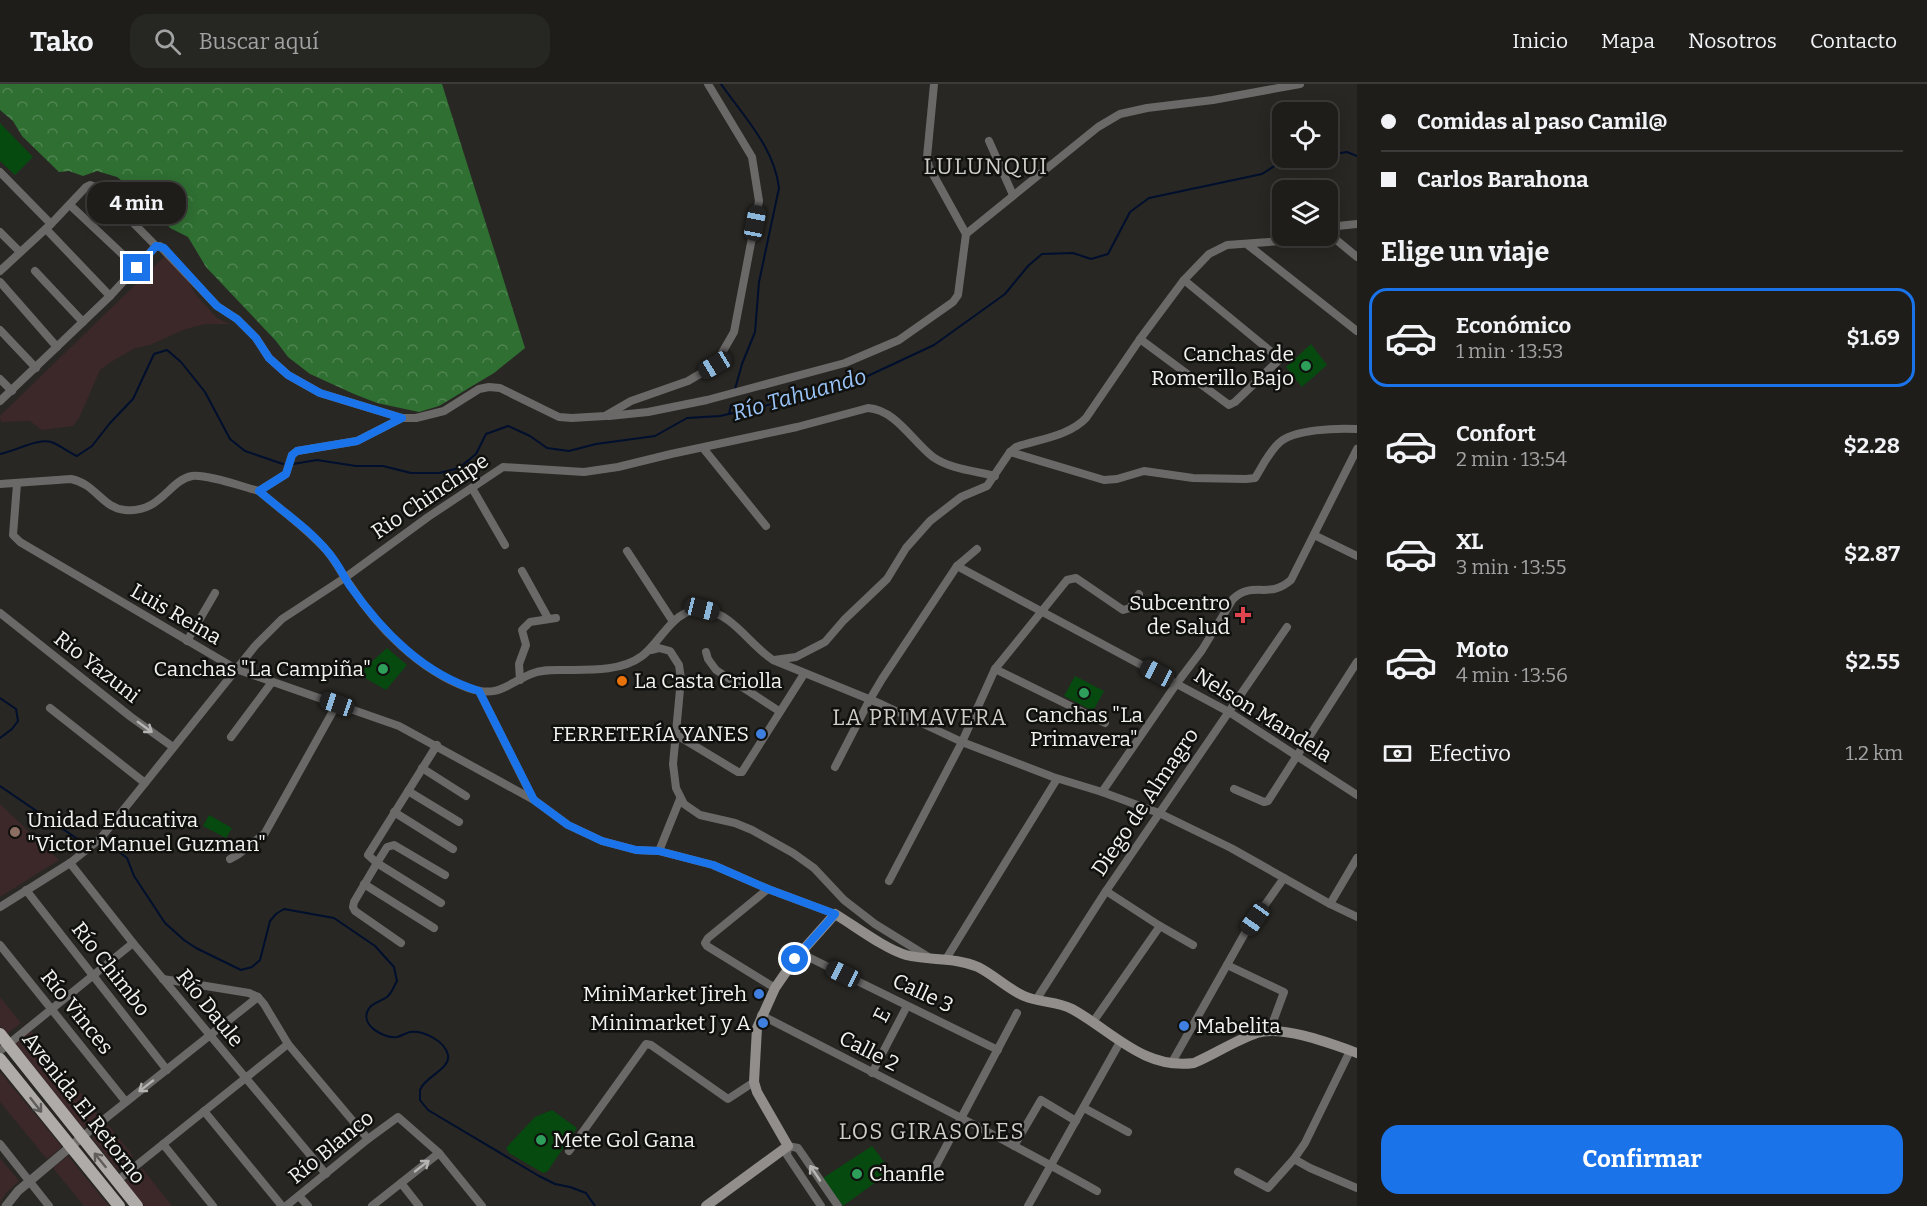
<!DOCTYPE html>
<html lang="es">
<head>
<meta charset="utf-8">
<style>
  :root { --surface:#1e1d1a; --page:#262623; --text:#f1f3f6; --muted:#a1a2a2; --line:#3c3b39; --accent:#1a73e8 }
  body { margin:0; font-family:Bitter,serif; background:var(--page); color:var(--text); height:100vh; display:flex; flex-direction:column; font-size:22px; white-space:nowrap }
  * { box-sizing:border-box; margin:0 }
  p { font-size:20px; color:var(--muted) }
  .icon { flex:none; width:33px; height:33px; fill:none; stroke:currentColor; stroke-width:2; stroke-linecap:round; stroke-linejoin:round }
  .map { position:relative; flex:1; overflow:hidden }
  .sheet { display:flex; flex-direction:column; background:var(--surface); width:570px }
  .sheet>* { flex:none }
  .guide { display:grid; align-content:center; height:132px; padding:0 24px; background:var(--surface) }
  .controls { position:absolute; left:1272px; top:18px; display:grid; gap:12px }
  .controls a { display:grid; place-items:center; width:66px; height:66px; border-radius:12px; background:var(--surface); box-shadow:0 3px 15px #0003,0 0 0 2px var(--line); font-size:30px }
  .end { position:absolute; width:27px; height:27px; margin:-14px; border:8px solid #1a73e8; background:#fff; box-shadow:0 0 0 3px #fff }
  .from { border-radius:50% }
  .bubble { position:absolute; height:42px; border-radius:18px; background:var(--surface); box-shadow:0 3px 15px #0003,0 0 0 2px var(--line); font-size:20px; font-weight:700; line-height:42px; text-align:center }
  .car { position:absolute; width:18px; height:36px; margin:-18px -9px; border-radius:8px; box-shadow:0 0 4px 2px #0007; background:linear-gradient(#222 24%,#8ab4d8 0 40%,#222 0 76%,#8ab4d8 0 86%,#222 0) }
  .guide b { display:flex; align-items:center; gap:21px; height:57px; font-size:22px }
  .guide b+b { border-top:2px solid var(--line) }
  .guide i { width:15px; height:15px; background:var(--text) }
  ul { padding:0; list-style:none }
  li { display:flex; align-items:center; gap:18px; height:99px; margin:0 12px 9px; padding:0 12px; border:3px solid transparent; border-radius:18px }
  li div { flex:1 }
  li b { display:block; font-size:22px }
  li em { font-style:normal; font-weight:700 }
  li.on { border-color:var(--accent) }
  li>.icon { width:54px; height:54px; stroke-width:1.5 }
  h2 { padding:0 24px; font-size:27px; line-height:72px }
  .pay { display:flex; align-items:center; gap:15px; height:66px; padding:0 24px; font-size:22px }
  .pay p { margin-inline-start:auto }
  .primary-button { display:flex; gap:12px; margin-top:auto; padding:12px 24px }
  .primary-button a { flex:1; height:69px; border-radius:18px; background:var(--accent); color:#fff; font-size:24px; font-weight:700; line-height:69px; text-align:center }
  header { display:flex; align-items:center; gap:36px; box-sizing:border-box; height:84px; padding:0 30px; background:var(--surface); border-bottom:2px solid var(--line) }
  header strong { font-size:28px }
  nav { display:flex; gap:33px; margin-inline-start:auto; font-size:21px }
  .search { width:420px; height:54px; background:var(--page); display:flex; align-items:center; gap:15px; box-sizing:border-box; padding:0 21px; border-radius:18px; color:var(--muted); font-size:22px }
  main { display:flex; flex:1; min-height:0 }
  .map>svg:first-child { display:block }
  .commercial { fill:#3c2829 }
  .education { fill:#3c2828 }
  .green { fill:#064a10 }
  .forest { fill:url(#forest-crowns) }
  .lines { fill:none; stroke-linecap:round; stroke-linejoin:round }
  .stream { stroke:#000f2d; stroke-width:2 }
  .minor { stroke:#6b6968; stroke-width:8 }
  .tertiary { stroke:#6b6968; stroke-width:9 }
  .secondary { stroke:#918e8c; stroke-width:10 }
  .primary { stroke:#afaba9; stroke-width:12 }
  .oneway { stroke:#b5b4b2 }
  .oneway2 { stroke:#605e5c }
  .route { stroke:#1a73e8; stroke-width:8 }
  .leisure-dot { fill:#2e9e5b; stroke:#10100e; stroke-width:2 }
  .health-dot { fill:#e0444e; stroke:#10100e; stroke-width:2 }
  .food-dot { fill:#e8710a; stroke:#10100e; stroke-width:2 }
  .shop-dot { fill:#3f7fe0; stroke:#10100e; stroke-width:2 }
  .education-dot { fill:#8d6e63; stroke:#10100e; stroke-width:2 }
  .labels { text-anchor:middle; stroke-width:5; stroke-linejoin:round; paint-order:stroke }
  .poi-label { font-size:21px; fill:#f2f2ef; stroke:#10100e; text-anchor:end }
  .street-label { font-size:21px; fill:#f2f2ef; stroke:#10100e }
  .neighbourhood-label { font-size:22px; letter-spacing:1.5px; fill:#cecdc8; stroke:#10100e }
  .water-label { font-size:22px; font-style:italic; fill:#9ac5f9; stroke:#10100e }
</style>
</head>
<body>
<header>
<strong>Tako</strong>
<div class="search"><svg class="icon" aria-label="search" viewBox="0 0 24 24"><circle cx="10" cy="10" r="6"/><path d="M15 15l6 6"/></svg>Buscar aquí</div>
<nav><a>Inicio</a><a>Mapa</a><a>Nosotros</a><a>Contacto</a></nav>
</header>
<main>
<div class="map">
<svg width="1357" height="1122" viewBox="0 0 1357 1122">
  <defs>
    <pattern id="forest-crowns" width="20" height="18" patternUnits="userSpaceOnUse" patternTransform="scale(1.5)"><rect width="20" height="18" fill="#2f6f32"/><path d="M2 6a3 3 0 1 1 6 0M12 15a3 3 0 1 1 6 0" fill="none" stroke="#4e8450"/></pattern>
  </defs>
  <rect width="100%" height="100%" fill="#282723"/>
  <g class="commercial">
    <path d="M0 913 21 939 7 950 0 942Z"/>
    <path d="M31 947 99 1032 83 1045 15 959Z"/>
    <path d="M0 988 62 1063 47 1075 0 1018Z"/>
    <path d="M108 1041 133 1072 117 1086 92 1054Z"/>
    <path d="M68 1072 109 1122H84L53 1084Z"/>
    <path d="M142 1084 172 1122H144L125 1098Z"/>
  </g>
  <g class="education">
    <path d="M171 166 196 211 217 234 230 240H205L183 246 150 261 135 264 111 278 100 286 79 334 73 342 42 346 30 337 1 338 0 332Z"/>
    <path d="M0 720 59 776 0 813Z"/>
    <path d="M0 1074 19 1097 6 1109 0 1119Z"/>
  </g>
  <g class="green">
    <path d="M0 39 33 73 15 91 0 77Z"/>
    <path d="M1311 260 1327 281 1302 303 1286 283Z"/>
    <path d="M387 564 407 581 386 606 358 590Z"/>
    <path d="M1075 592 1104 607 1093 627 1064 612Z"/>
    <path d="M209 731 232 744 226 754 203 742Z"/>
    <path d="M552 1026 577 1044 547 1088 543 1089 509 1069 506 1064 535 1033Z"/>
    <path d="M872 1062 891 1087 843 1122 823 1094Z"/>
  </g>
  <path class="forest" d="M0 0H442L525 264 494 289 439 322 419 328 377 319 354 310 310 290 288 273 276 257 206 183 188 153 170 144 161 132 133 105 117 93 97 87 83 92 69 87 59 88 22 52 13 37 0 26Z"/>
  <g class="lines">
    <g class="stream">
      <path d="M721 0C744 33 774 63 779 104L759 198 755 248 742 280 735 305"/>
      <path d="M1328 71 1347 68 1357 72"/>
      <path d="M729 330 731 321"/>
      <path d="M0 370C15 367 39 354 51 358 60 361 68 368 77 372L92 362 110 339 133 315 154 270 167 266 181 278 205 308 230 355 245 367 283 380"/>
      <path d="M293 380 317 376 356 382H383L411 389H439L459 384 476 370 486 350 508 342 530 352 547 364 569 367 596 360 655 352 687 334 720 332 768 321 811 307 857 297 934 261 1005 210 1028 182 1042 170 1073 169 1091 175 1108 170 1130 128 1149 114 1262 90 1287 74H1294"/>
      <path d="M0 614 16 625 18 637 12 645 0 654"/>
      <path d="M0 702 79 756 87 758"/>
      <path d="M99 761 119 768 127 774 134 792 165 839 184 856 196 864 241 886 252 883 260 876 270 837 276 830 284 825 334 834 375 862 394 883 397 897C394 902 392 909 387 913 380 918 372 918 368 926 360 941 384 955 397 953 401 952 406 949 410 948 423 946 445 957 448 971 451 985 424 993 420 1006 420 1009 420 1012 420 1016L428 1026 539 1092 555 1100 570 1103 586 1109 595 1122"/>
    </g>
    <g class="minor">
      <path d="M934 0 927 73 929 83 966 150"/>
      <path d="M989 57 1013 111"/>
      <path d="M0 88 51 140"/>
      <path d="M70 121 137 184"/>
      <path d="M1328 143 1357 140"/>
      <path d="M46 145 110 212"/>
      <path d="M0 148 20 168"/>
      <path d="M1328 149 1357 173"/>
      <path d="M1248 161 1357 247"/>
      <path d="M0 187 51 140 86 103 90 101 99 104 156 162"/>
      <path d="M35 187 83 238"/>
      <path d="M0 198 57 263"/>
      <path d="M0 246 36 284"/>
      <path d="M1140 255 1229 321 1235 318 1280 275 1184 196"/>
      <path d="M0 295 12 307"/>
      <path d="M0 317 110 212 156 162H160L217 222 237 235 256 254 269 274 288 291 320 309 402 334H416L444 327 479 305 489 303 500 304 559 333 572 334 605 332 631 317 688 297 715 281 734 248 759 117 752 73 708 0"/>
      <path d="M609 332 648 328 707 316 845 279 899 256 953 218 958 211 966 150 1098 43 1120 30 1147 24 1213 16 1300 0"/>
      <path d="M703 364 766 442"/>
      <path d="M1010 368 1104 396 1117 395 1144 387 1193 394 1246 395 1255 394C1262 383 1269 368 1279 359 1293 345 1338 344 1357 345"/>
      <path d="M0 400 71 395C96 400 102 424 125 426 160 430 169 396 192 392 207 390 243 403 259 407L286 390 292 371 297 367 357 357 402 334"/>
      <path d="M17 400 13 451 20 458 236 585 399 642 534 716 568 741 602 757 636 766 659 767 713 781 768 805 835 830"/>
      <path d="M472 404 505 461"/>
      <path d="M259 407C282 427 307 444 327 467 336 478 342 490 350 501 378 544 419 586 468 604 499 614 505 601 531 590 542 585 555 586 567 586 591 586 622 587 642 572 662 557 674 522 704 526 732 529 750 561 773 576L881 620 962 658 1053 693 1102 708 1159 729 1231 764 1330 820 1357 833"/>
      <path d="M1314 451 1357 472"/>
      <path d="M627 467 672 536"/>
      <path d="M957 482 1229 628 1357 711"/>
      <path d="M522 487 548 534"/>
      <path d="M0 529 131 633 173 663"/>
      <path d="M187 557 215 509"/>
      <path d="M651 566 659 564 670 567 679 581 681 595 673 680 676 704 684 720 700 731 735 739 752 746 793 769 814 784 844 816 875 840 930 874"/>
      <path d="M706 568 708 575 716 586 779 627"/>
      <path d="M774 576 796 573 825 558 844 536 887 495 906 464 930 437 961 413 987 402 1010 368 1016 363C1040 355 1069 352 1086 334L1140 255 1184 196 1209 170 1227 161 1281 157 1298 152"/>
      <path d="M995 585 1105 639"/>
      <path d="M520 596 519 580 526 561 522 546 530 538 556 534"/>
      <path d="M479 607 533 715"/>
      <path d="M50 624 145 699"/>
      <path d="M675 650 738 688H742L804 590"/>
      <path d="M231 653 272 598"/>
      <path d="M835 683 869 617 882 595 957 482 977 465"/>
      <path d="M422 684 466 712"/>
      <path d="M1234 705 1264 718 1268 717 1357 578"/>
      <path d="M408 707 459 738"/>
      <path d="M1102 708 1177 599 1202 566 1233 515C1253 496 1268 516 1291 496L1357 365"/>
      <path d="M394 728 453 765"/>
      <path d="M659 767 680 715"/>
      <path d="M230 775 239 770 265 749 337 620"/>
      <path d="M70 779 133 859 326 1090"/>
      <path d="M889 797 962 658 995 585 1067 496 1076 494 1123 526 1130 524 1139 510"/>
      <path d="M364 800 434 844"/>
      <path d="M768 805 708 854 705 859 707 862 775 904"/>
      <path d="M26 806 167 986"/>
      <path d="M1106 807 1160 842 1193 861"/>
      <path d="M441 819 377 779 387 763 394 761 445 791"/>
      <path d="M1330 820 1357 774"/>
      <path d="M0 823 70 779 100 755 255 562 282 535 346 493 428 433 503 383 584 388 618 383 671 370 797 343 868 324C896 326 912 357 933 373 950 385 975 387 995 392"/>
      <path d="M401 859 355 827 353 823 354 818 377 779 368 771 437 661"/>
      <path d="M0 861 126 1018"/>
      <path d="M800 869 998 966"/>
      <path d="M946 875 1057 695"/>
      <path d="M1227 881 1284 908 1270 946"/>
      <path d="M163 895 249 909 258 913 264 920 288 960 368 1055"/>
      <path d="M1036 916 1106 807 1287 543"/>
      <path d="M761 931C873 989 987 1045 1097 1107"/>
      <path d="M1093 938 1160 842"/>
      <path d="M0 967 133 859"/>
      <path d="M1350 967 1305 1059 1294 1075 1310 1084 1357 1104"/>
      <path d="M1171 980 1245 849 1284 794"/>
      <path d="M872 989 907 922"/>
      <path d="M1084 1024 1128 1048"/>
      <path d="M204 1027 282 1122"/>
      <path d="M82 1053 258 913"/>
      <path d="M0 1060 49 1122"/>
      <path d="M163 1060 213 1122"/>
      <path d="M1014 1062 1041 1016 1076 1037"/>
      <path d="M569 1067 646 960 651 961 728 1015 754 998"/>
      <path d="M1238 1088 1268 1104 1294 1075"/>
      <path d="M932 1089 1017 929"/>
      <path d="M117 1097 288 960"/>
      <path d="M401 1099 419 1122"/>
      <path d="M299 1112 308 1122"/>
      <path d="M286 1122 368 1055 398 1033 439 1069 482 1122"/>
      <path d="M372 1122 439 1069"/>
      <path d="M821 1122 787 1071 788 1062 798 1064 838 1122"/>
      <path d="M1028 1122 1120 958"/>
    </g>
    <path class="tertiary" d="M6 1122 18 1107 82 1053"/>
    <path class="secondary" d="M706 1122 788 1062 757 1008 754 998 757 944 775 904 795 875 835 830C855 842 885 865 906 871 930 877 955 873 978 883 994 891 1008 905 1024 912 1040 919 1057 917 1072 925 1112 947 1144 986 1194 979 1215 970 1236 956 1257 949 1283 941 1332 960 1357 969"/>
    <g class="primary">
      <path d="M0 950 137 1122"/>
      <path d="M0 975 119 1122"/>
    </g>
  </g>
  <defs><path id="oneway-shaft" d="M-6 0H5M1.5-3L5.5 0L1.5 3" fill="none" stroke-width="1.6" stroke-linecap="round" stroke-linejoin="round" transform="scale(1.5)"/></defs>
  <g class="oneway">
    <use href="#oneway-shaft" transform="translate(145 643) rotate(36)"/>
    <use href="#oneway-shaft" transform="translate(146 1002) rotate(142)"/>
    <use href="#oneway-shaft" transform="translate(422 1082) rotate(-38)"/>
    <use href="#oneway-shaft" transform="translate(815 1089) rotate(-124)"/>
  </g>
  <g class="oneway2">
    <use href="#oneway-shaft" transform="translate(36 1021) rotate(52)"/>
    <use href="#oneway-shaft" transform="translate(100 1076) rotate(-129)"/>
  </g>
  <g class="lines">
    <path class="route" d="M137 184 156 162 164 164 217 222 237 235 256 254 269 274 288 291 320 309 402 334 357 357 297 367 292 371 286 390 259 407C282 427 308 444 328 468 337 478 343 491 350 502 383 548 423 590 479 607L534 716 568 741 602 757 636 766 659 767 713 781 768 805 835 830 795 875"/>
  </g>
  <g class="leisure-dot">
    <circle cx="1306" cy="282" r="6"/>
    <circle cx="383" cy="585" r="6"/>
    <circle cx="1084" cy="609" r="6"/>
    <circle cx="541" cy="1056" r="6"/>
    <circle cx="857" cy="1090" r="6"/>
  </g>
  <path class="health-dot" d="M1240 522h6v6h6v6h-6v6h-6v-6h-6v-6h6z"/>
  <circle class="food-dot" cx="622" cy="597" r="6"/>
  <g class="shop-dot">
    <circle cx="761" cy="650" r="6"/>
    <circle cx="759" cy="910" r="6"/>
    <circle cx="763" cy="939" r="6"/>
    <circle cx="1184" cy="942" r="6"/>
  </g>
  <circle class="education-dot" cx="15" cy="748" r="6"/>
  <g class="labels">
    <g class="poi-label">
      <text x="1294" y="277">Canchas de<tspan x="1294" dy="24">Romerillo Bajo</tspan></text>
      <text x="1230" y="526">Subcentro<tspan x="1230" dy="24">de Salud</tspan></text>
      <text x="371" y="592">Canchas "La Campiña"</text>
      <text x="634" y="604" text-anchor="start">La Casta Criolla</text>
      <text x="1084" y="638" text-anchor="middle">Canchas "La<tspan x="1084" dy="24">Primavera"</tspan></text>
      <text x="749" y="657">FERRETERÍA YANES</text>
      <text x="27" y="743" text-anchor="start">Unidad Educativa<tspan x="27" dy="24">"Victor Manuel Guzman"</tspan></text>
      <text x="747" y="917">MiniMarket Jireh</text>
      <text x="751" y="946">Minimarket J y A</text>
      <text x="1196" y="949" text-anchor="start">Mabelita</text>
      <text x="553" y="1063" text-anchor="start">Mete Gol Gana</text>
      <text x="869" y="1097" text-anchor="start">Chanfle</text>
    </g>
    <g class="street-label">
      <text transform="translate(430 412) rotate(-34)" y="7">Rio Chinchipe</text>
      <text transform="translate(176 530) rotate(30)" y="7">Luis Reina</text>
      <text transform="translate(97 583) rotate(38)" y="7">Rio Yazuni</text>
      <text transform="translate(1263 631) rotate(32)" y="7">Nelson Mandela</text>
      <text transform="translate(1145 718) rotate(-56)" y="7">Diego de Almagro</text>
      <text transform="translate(111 885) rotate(52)" y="7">Río Chimbo</text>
      <text transform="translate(923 909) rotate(25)" y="7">Calle 3</text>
      <text transform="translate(210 924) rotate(51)" y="7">Río Daule</text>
      <text transform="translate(77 928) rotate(51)" y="7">Río Vinces</text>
      <text transform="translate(882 931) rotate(-63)" y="7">E</text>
      <text transform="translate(869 967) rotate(27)" y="7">Calle 2</text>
      <text transform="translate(84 1024) rotate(52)" y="7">Avenida El Retorno</text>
      <text transform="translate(331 1063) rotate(-39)" y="7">Río Blanco</text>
    </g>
    <g class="neighbourhood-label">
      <text x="986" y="90">LULUNQUI</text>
      <text x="920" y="641">LA PRIMAVERA</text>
      <text x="932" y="1055">LOS GIRASOLES</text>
    </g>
    <g class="water-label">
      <text transform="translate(799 310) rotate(-16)" y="8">Río Tahuando</text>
    </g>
  </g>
</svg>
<div class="controls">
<a><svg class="icon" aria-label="locate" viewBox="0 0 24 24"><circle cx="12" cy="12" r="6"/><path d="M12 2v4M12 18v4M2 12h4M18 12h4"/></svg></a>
<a><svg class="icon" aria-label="layers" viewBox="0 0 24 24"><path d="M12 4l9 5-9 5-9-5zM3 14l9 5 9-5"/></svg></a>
</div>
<i class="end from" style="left:795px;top:875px"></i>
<i class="end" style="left:137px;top:184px"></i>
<div class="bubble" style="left:87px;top:98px;width:99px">4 min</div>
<i class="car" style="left:755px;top:139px;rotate:11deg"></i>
<i class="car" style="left:715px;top:281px;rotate:239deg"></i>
<i class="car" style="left:702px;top:525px;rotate:104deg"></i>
<i class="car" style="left:1157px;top:589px;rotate:298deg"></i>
<i class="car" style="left:337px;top:620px;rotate:289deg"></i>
<i class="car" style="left:1255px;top:835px;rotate:215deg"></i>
<i class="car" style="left:843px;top:890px;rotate:296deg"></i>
</div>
<section class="sheet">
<div class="guide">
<b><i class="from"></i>Comidas al paso Camil@</b>
<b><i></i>Carlos Barahona</b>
</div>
<h2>Elige un viaje</h2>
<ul>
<li class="on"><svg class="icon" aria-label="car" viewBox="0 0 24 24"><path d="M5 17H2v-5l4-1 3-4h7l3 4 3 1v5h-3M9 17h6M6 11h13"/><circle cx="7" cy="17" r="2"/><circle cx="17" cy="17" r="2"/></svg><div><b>Económico</b><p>1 min · 13:53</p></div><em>$1.69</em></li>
<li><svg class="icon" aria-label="car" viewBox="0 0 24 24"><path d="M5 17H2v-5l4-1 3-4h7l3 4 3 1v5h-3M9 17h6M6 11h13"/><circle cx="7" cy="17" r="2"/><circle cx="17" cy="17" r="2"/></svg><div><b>Confort</b><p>2 min · 13:54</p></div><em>$2.28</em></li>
<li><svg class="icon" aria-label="car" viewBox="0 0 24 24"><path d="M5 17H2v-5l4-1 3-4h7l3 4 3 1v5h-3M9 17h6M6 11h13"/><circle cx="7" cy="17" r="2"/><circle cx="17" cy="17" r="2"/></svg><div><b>XL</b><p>3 min · 13:55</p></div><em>$2.87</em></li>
<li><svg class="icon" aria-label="car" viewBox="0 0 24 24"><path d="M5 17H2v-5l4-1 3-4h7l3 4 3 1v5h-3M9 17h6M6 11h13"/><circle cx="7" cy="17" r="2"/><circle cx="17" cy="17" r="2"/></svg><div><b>Moto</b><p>4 min · 13:56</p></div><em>$2.55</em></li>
</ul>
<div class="pay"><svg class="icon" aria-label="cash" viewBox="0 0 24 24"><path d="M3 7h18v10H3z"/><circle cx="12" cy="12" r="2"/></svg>Efectivo<p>1.2 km</p></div>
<div class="primary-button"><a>Confirmar</a></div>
</section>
</main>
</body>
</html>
